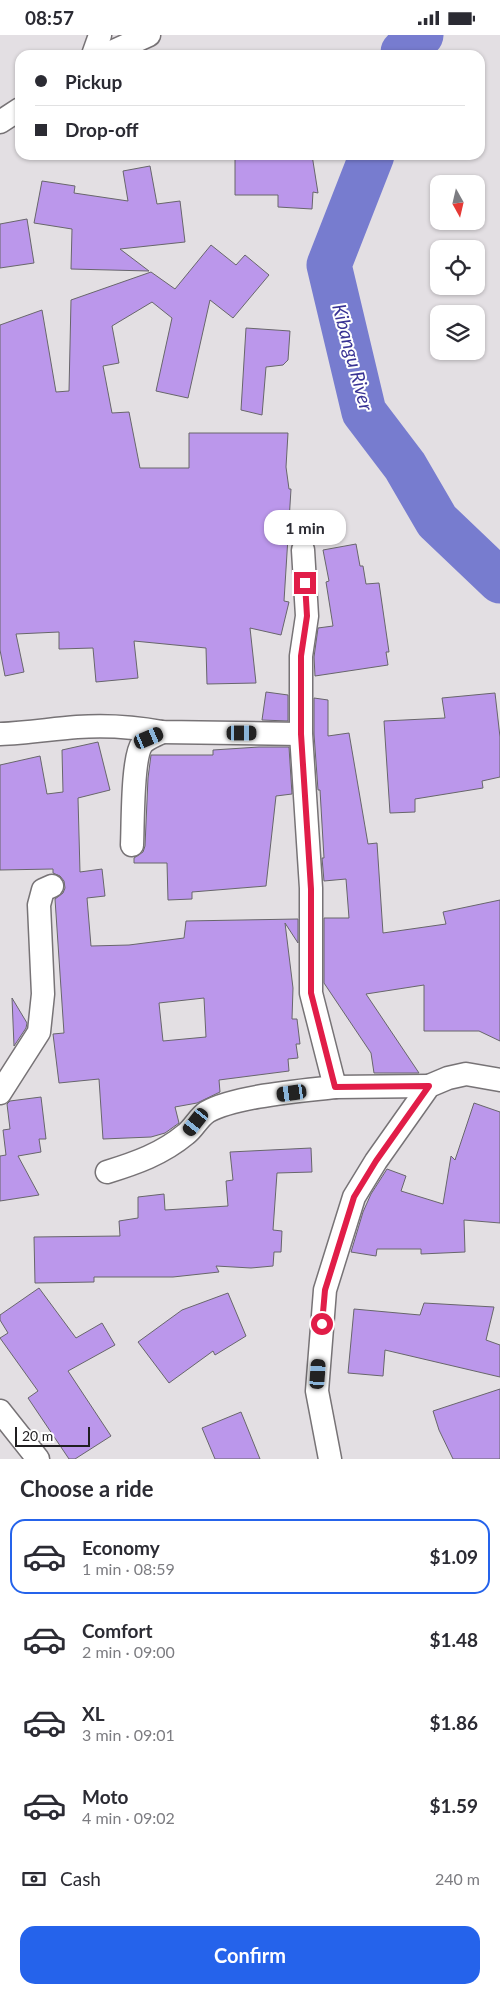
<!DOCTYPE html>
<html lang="en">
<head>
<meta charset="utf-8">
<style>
  :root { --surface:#fff; --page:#f2f2f3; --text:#2b2b33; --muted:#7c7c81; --line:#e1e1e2; --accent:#2563eb }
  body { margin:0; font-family:Lato,sans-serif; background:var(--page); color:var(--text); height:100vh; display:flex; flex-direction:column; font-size:19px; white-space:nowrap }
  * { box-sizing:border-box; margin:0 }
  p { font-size:16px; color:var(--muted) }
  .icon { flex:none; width:28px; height:28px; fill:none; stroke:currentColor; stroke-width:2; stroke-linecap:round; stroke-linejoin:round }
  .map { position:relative; height:1424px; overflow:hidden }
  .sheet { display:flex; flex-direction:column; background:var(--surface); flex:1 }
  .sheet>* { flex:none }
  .hud { position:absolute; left:15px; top:15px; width:470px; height:110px; border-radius:15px; box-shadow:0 1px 4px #0004; display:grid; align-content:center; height:110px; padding:0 20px; background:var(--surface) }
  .needle { width:32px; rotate:172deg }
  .buttons { position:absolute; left:430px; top:140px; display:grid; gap:10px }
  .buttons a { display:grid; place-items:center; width:55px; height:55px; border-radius:10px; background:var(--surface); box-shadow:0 1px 4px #0004; font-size:25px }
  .scale { position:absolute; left:15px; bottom:12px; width:75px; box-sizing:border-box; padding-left:5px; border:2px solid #201e20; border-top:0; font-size:14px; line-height:18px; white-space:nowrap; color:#201e20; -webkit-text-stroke:4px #fff; paint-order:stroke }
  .end { position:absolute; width:22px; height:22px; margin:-11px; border:6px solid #e11d48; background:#fff; box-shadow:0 0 0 2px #fff }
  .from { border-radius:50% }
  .bubble { position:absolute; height:35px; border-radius:15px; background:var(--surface); box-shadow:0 1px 4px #0004; font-size:16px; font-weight:700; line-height:35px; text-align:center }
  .car { position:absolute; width:15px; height:30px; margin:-15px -8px; border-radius:6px; box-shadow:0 0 4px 1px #0007; background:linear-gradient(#222 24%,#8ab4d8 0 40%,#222 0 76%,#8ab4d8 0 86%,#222 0) }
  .hud b { display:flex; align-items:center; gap:18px; height:48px; font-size:19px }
  .hud b+b { border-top:1px solid var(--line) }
  .hud i { width:12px; height:12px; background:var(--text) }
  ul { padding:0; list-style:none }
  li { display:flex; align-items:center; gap:15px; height:75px; margin:0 10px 8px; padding:0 10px; border:2px solid transparent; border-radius:15px }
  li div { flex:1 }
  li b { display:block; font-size:19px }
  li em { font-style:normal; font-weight:700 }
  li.selected { border-color:var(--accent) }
  li>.icon { width:45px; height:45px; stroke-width:1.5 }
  h2 { padding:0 20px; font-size:22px; line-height:60px }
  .pay { display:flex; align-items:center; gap:12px; height:55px; padding:0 20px; font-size:19px }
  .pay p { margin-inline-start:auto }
  .cta { display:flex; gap:10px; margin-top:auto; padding:10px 20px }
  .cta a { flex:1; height:58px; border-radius:15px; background:var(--accent); color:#fff; font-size:20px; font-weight:700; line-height:58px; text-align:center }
  .status { display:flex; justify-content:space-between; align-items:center; height:35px; padding:0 25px; background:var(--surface); direction:ltr }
  .status svg { height:14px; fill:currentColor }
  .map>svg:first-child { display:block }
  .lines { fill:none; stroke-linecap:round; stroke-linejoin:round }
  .river { stroke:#777ccf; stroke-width:45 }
  .building { fill:#bb97eb; stroke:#68666b; fill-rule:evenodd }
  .minor-casing { stroke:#777376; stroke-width:25 }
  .minor { stroke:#fff; stroke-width:22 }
  .route { stroke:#e11d48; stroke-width:6 }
  .labels { text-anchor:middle; stroke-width:4; stroke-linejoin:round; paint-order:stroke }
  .water-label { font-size:19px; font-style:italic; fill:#393394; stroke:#fff }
</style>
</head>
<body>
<div class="status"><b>08:57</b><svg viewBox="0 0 49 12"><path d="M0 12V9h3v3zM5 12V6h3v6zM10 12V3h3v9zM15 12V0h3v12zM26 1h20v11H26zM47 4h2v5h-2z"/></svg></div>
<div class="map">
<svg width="500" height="1424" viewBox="0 0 500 1424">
  <rect width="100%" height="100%" fill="#e3dfe3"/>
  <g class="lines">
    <g class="river">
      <path d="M403 20V17L421 0"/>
      <path d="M372 120 329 230 364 377 405 431 437 486 500 546"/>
    </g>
  </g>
  <g class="building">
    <path d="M272 120H312L318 158 313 157 312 174 278 172V160H235V122H272Z"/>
    <path d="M150 131 157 169 180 166 185 207 120 214 149 236 71 234 72 194 34 188 42 146 75 151 74 158 128 166 123 136Z"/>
    <path d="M27 184 34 228 0 233V189Z"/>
    <path d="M211 210 236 230 245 220 269 240 233 283 210 265 188 363 156 356 172 283 152 267 112 291 119 328 103 331 112 378 129 377 140 433H189V398H288L286 432 289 454H291L284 566 289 567 281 600 250 593 256 648 207 649 206 613 134 606 138 643 96 647 93 613 59 614V597L16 599 24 637 5 641 0 615V290L42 275 56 357 69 356 71 265 151 237 175 254Z"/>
    <path d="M246 293 290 296 288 325 283 330 266 332 262 380 241 375Z"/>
    <path d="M356 509 360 531H363L366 549 379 548 389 617H386L388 630 315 641 314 622 318 593 333 591 326 547 329 546 323 515Z"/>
    <path d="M266 657 288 660V686L262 685Z"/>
    <path d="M495 658 500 702V742L482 746 483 753 415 764V777L390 778 384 686 445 683 442 663Z"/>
    <path d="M314 663 328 665V701L349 698 368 809 377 808 383 898 446 889 443 877 500 865V1006L479 996H424V950L366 959 419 1038H374L371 1018 324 948V883H349L346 844 324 846 322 823H324L320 755H318L314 699Z"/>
    <path d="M98 707 110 755 78 763 80 837 102 834 105 861 87 863 91 911 129 910 184 903 186 886 298 884V908L285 888 293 953 292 984H297L300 1009H296L298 1023 288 1024 289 1036 219 1045 220 1057 197 1068 175 1072 179 1088 165 1098 151 1102 103 1104 99 1044 59 1048 53 999 64 998 55 864 63 858 65 853 64 846 60 841 53 838V834L0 835V730L40 721 47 759 63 757 62 715ZM204 963 206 1002 163 1006 159 968Z"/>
    <path d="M259 712H289L292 759 276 761 266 851 192 857V864L168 865 167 828H134V823L143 817 145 811 148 743 151 720H213V715Z"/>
    <path d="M12 963 27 988 26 993 14 1011Z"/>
    <path d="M41 1062 46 1104H39L41 1117 18 1121 39 1160 0 1166V1121L6 1120 3 1095 10 1094 7 1069 10 1066Z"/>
    <path d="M474 1068 500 1077V1188L464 1185 465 1217 421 1219V1214H377L376 1221 351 1217 363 1177 371 1159 387 1134 406 1141 401 1156 443 1169 451 1121 455 1125Z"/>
    <path d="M311 1113 312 1137 277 1138 273 1195 282 1196 281 1217H274L273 1231 251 1233 216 1231 219 1237 173 1242H94V1247L35 1248 34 1202 120 1201 119 1186 138 1183V1162L164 1159 165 1175 228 1171 226 1146 233 1145 230 1117Z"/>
    <path d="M39 1253 76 1303 102 1288 115 1310 68 1336 111 1401 75 1424H69L28 1363 38 1356 0 1303 8 1298 0 1285V1280Z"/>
    <path d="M228 1258 246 1301 215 1320 213 1316 169 1348 138 1307 182 1275Z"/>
    <path d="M424 1268 494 1272 486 1305 500 1310V1342L385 1315 383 1341 348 1338 354 1274 420 1280Z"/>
    <path d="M500 1354V1424H453L439 1395 433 1376Z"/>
    <path d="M241 1377 260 1424H215L202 1393Z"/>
  </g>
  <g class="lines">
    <defs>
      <g id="minor">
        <path d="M93 20 100 0"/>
        <path d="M105 20 149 0"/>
        <path d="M0 87 20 74"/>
        <path d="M303 515 307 581 301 621V699L311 853V958L335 1052 429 1051"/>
        <path d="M0 699C26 698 51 694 77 692 105 690 135 692 162 697L301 699"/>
        <path d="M132 810C133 790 132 723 142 709 147 703 155 701 162 697"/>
        <path d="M0 1058 39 997 43 959 39 870 43 855 52 851"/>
        <path d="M107 1137C136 1128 162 1119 186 1099 194 1093 198 1083 207 1077 235 1061 301 1056 335 1052"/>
        <path d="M0 1376 38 1424"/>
        <path d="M330 1424 317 1356 325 1255 354 1162 376 1126 429 1051 448 1043 466 1039 500 1045"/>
      </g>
    </defs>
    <use href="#minor" class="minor-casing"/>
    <use href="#minor" class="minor"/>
  </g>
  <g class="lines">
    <path class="route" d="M305 548 307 581 301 621V699L311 854V958L335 1052 429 1051 376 1126 354 1162 325 1255 322 1289"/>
  </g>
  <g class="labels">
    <g class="water-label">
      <text transform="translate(353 322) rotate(75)" y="7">Kibangu River</text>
    </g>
  </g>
</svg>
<div class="buttons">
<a><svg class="needle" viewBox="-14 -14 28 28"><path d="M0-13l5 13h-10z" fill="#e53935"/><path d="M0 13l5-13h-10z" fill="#7c7c81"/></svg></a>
<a><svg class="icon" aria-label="locate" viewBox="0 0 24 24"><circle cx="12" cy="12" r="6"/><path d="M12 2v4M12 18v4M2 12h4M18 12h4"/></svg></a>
<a><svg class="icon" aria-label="layers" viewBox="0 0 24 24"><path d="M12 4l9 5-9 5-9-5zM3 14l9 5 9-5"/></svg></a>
</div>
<div class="scale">20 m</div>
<i class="end from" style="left:322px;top:1289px"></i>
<i class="end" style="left:305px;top:548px"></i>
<div class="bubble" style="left:264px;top:475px;width:82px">1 min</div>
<i class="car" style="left:242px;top:698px;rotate:90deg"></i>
<i class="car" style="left:149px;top:703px;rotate:67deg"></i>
<i class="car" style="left:292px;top:1058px;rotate:262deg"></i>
<i class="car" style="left:196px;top:1087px;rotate:218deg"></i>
<i class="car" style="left:318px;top:1339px;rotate:4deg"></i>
<div class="hud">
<b><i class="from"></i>Pickup</b>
<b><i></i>Drop-off</b>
</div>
</div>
<section class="sheet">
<h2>Choose a ride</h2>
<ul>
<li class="selected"><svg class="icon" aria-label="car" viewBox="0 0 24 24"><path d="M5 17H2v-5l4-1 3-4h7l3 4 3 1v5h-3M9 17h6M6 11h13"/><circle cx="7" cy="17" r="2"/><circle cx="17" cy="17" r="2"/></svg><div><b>Economy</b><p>1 min · 08:59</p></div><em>$1.09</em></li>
<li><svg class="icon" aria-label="car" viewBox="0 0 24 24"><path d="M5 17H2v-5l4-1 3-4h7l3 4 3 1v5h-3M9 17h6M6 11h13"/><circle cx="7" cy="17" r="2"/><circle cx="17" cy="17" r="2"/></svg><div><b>Comfort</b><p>2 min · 09:00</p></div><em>$1.48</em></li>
<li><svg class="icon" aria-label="car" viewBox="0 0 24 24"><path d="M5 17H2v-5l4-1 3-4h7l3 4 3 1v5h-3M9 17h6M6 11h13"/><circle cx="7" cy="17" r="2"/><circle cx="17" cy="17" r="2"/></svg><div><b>XL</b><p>3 min · 09:01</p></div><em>$1.86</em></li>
<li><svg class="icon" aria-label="car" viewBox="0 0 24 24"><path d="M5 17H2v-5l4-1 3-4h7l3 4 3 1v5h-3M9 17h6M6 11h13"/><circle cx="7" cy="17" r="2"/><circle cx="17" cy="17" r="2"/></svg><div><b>Moto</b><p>4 min · 09:02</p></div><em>$1.59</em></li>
</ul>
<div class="pay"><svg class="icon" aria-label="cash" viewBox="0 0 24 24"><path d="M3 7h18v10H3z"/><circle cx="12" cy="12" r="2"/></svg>Cash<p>240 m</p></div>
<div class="cta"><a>Confirm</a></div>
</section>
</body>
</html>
